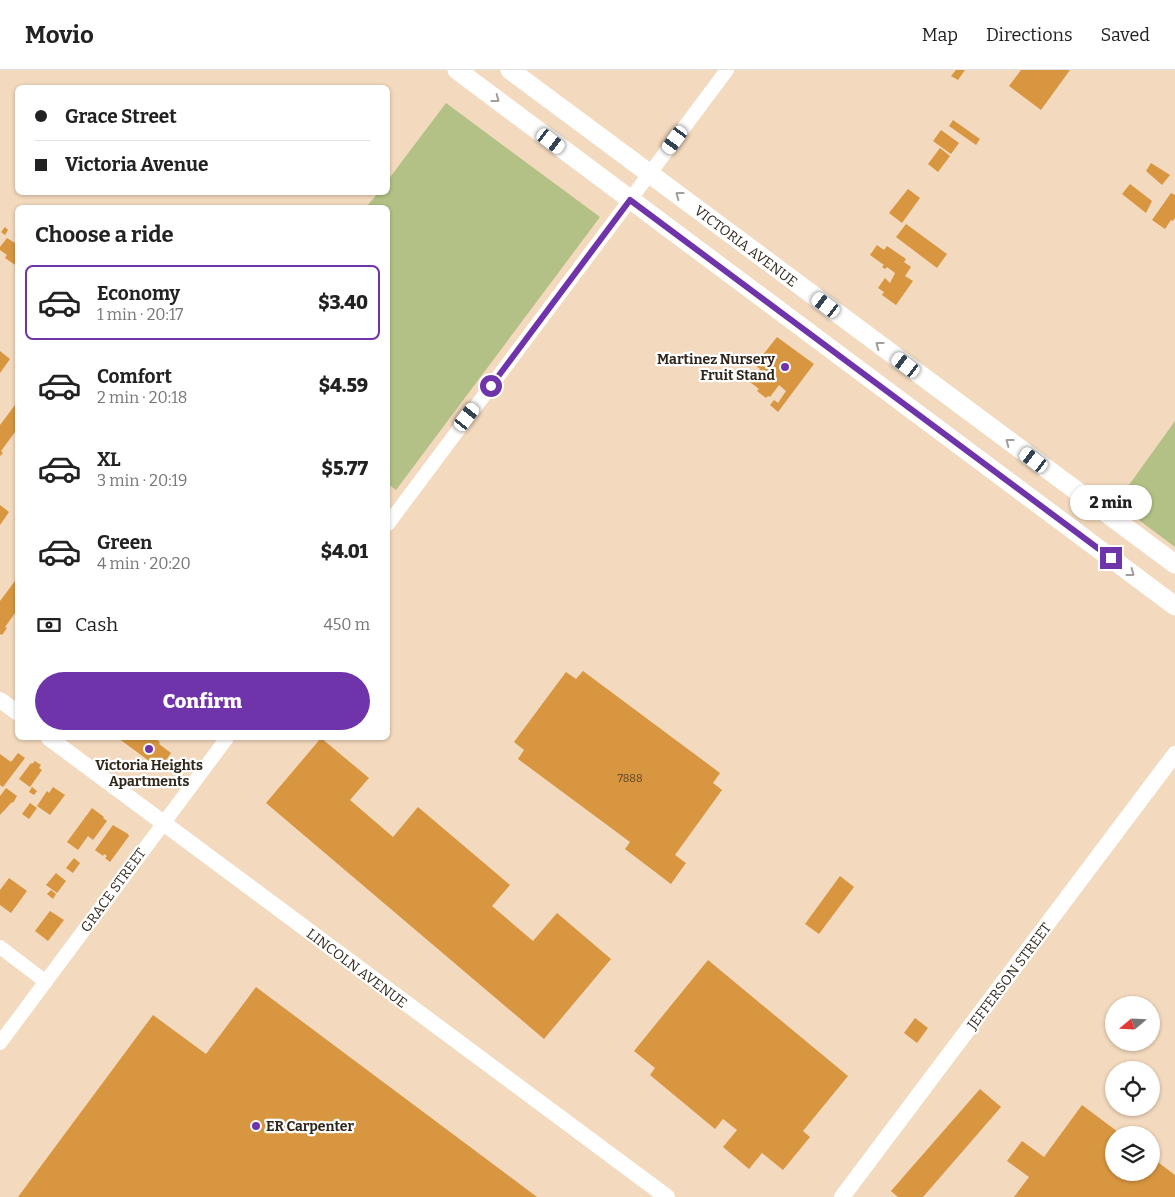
<!DOCTYPE html>
<html lang="en">
<head>
<meta charset="utf-8">
<style>
  :root { --surface:#fff; --page:#f2f2f2; --text:#222; --muted:#767676; --line:#e0e0e0; --accent:#7034aa }
  body { margin:0; font-family:Bitter,serif; background:var(--page); color:var(--text); height:100vh; display:flex; flex-direction:column; font-size:19px; white-space:nowrap }
  * { box-sizing:border-box; margin:0 }
  p { font-size:16px; color:var(--muted) }
  .icon { flex:none; width:28px; height:28px; fill:none; stroke:currentColor; stroke-width:2; stroke-linecap:round; stroke-linejoin:round }
  .map { position:relative; flex:1; overflow:hidden }
  .drawer { position:absolute; left:15px; top:135px; width:375px; height:535px; display:flex; flex-direction:column; background:var(--surface); border-radius:8px; box-shadow:0 1px 4px #0004 }
  .drawer>* { flex:none }
  .banner { position:absolute; left:15px; top:15px; width:375px; height:110px; border-radius:8px; box-shadow:0 1px 4px #0004; display:grid; align-content:center; height:110px; padding:0 20px; background:var(--surface) }
  .needle { width:32px; rotate:251deg }
  .buttons { position:absolute; left:1105px; top:926px; display:grid; gap:10px }
  .buttons a { display:grid; place-items:center; width:55px; height:55px; border-radius:50%; background:var(--surface); box-shadow:0 1px 4px #0004; font-size:25px }
  .end { position:absolute; width:22px; height:22px; margin:-11px; border:6px solid #7034aa; background:#fff; box-shadow:0 0 0 2px #fff }
  .from { border-radius:50% }
  .bubble { position:absolute; height:35px; border-radius:18px; background:var(--surface); box-shadow:0 1px 4px #0004; font-size:16px; font-weight:800; line-height:35px; text-align:center }
  .car { position:absolute; width:15px; height:30px; margin:-15px -8px; border-radius:6px; box-shadow:0 0 4px 1px #0007; background:linear-gradient(#fff 24%,#345 0 40%,#fff 0 76%,#345 0 86%,#fff 0) }
  .banner b { display:flex; align-items:center; gap:18px; height:48px; font-size:19px }
  .banner b+b { border-top:1px solid var(--line) }
  .banner i { width:12px; height:12px; background:var(--text) }
  ul { padding:0; list-style:none }
  li { display:flex; align-items:center; gap:15px; height:75px; margin:0 10px 8px; padding:0 10px; border:2px solid transparent; border-radius:8px }
  li div { flex:1 }
  li b { display:block; font-size:19px }
  li em { font-style:normal; font-weight:800 }
  li.active { border-color:var(--accent) }
  li>.icon { width:45px; height:45px; stroke-width:1.5 }
  h2 { padding:0 20px; font-size:22px; line-height:60px }
  .pay { display:flex; align-items:center; gap:12px; height:55px; padding:0 20px; font-size:19px }
  .pay p { margin-inline-start:auto }
  .cta { display:flex; gap:10px; margin-top:auto; padding:10px 20px }
  .cta a { flex:1; height:58px; border-radius:30px; background:var(--accent); color:#fff; font-size:20px; font-weight:800; line-height:58px; text-align:center }
  header { display:flex; align-items:center; gap:30px; box-sizing:border-box; height:70px; padding:0 25px; background:var(--surface); border-bottom:1px solid var(--line) }
  header strong { font-size:24px }
  nav { display:flex; gap:28px; margin-inline-start:auto; font-size:18px }
  .map>svg:first-child { display:block }
  .green { fill:#b3c186 }
  .building { fill:#d89640 }
  .lines { fill:none; stroke-linecap:round; stroke-linejoin:round }
  .minor { stroke:#fff; stroke-width:14 }
  .tertiary { stroke:#fff; stroke-width:16 }
  .secondary { stroke:#fff; stroke-width:19 }
  .oneway { stroke:#a29e99 }
  .route { stroke:#7034aa; stroke-width:6 }
  .poi-dot { fill:#7034aa; stroke:#fff; stroke-width:2 }
  .labels { text-anchor:middle; stroke-width:4.5; stroke-linejoin:round; paint-order:stroke }
  .number-label { font-size:11px; fill:#5a4325 }
  .street-label { font-size:14px; fill:#30271c; stroke:#fff }
  .poi-label { font-size:14px; font-weight:bold; fill:#30271c; stroke:#fff; text-anchor:end }
</style>
</head>
<body>
<header>
<strong>Movio</strong>
<nav><a>Map</a><a>Directions</a><a>Saved</a></nav>
</header>
<div class="map">
<svg width="1175" height="1127" viewBox="0 0 1175 1127">
  <rect width="100%" height="100%" fill="#f3d9bd"/>
  <g class="green">
    <path d="M446 33 600 147 396 420 388 414V138L366 137 378 123 388 122V110Z"/>
    <path d="M1175 351V477L1116 433Z"/>
  </g>
  <g class="building">
    <path d="M956 0H965L958 10 951 6Z"/>
    <path d="M1021 0H1070L1041 40 1009 16Z"/>
    <path d="M953 50 980 69 976 75 949 56Z"/>
    <path d="M941 60 959 73 951 84 933 71Z"/>
    <path d="M940 78 950 86 938 102 928 94Z"/>
    <path d="M1151 93 1170 105 1162 115 1146 101Z"/>
    <path d="M1130 114 1152 131 1146 143 1122 124Z"/>
    <path d="M908 119 920 128 902 153 889 143Z"/>
    <path d="M1171 123 1175 125V148L1173 151 1171 150 1165 159 1152 150Z"/>
    <path d="M906 154 947 184 937 198 896 167Z"/>
    <path d="M5 157 8 160 5 165 1 162Z"/>
    <path d="M7 168 18 175V197L5 188 7 185 0 180V177Z"/>
    <path d="M877 175 884 180 887 176 906 189 904 192 911 197 905 206 913 211 896 235 882 225 884 222 878 218 885 208 890 213 895 203 887 197 885 199 882 197 884 195 870 185Z"/>
    <path d="M777 267 814 294 778 342 770 335 774 330 778 333 786 321 779 315 770 327 768 326 766 328 757 321 759 319 750 312 760 299 755 295Z"/>
    <path d="M0 281 10 289 0 303Z"/>
    <path d="M18 331V358L1 381 3 383 0 386V355Z"/>
    <path d="M0 435 9 442 0 455Z"/>
    <path d="M18 507V539L5 557 7 558 2 565 0 564V531Z"/>
    <path d="M583 601 720 703 713 713 722 720 675 785 686 793 671 814 625 779 630 772 518 689 524 680 514 672 566 602 576 609Z"/>
    <path d="M118 668H150L152 669 154 668 160 672 159 674 171 683 160 699Z"/>
    <path d="M321 668 369 708 350 730 393 767 418 737 510 815 492 836 533 871 557 843 611 889 544 969 266 733Z"/>
    <path d="M18 683 25 688 3 717 0 715V684L11 692Z"/>
    <path d="M35 691 41 695 39 698 42 700 30 717 19 709 31 693 32 694Z"/>
    <path d="M32 717 37 721 34 725 29 722Z"/>
    <path d="M53 717 65 725 50 745 37 736 47 721 49 723Z"/>
    <path d="M6 718 17 726 13 733 12 732 0 745V726Z"/>
    <path d="M30 733 37 738 29 749 22 744Z"/>
    <path d="M92 738 104 747 103 748 107 751 93 770 88 766 78 780 67 772Z"/>
    <path d="M113 755 128 764 129 766 110 792 105 788 107 786 104 784 103 786 95 780Z"/>
    <path d="M74 788 80 793 73 803 66 798Z"/>
    <path d="M56 803 66 811 57 823 46 815Z"/>
    <path d="M840 806 854 817 819 864 805 854Z"/>
    <path d="M9 808 27 821 11 843 0 835V820Z"/>
    <path d="M51 820 56 824 53 829 47 824Z"/>
    <path d="M50 841 64 850 48 871 35 861Z"/>
    <path d="M708 890 848 1006 803 1061 810 1067 783 1100 762 1083 749 1099 723 1077 737 1060 723 1049 715 1059 650 1005 655 998 634 981Z"/>
    <path d="M256 917 537 1127H18L153 945 206 984Z"/>
    <path d="M915 948 928 958 917 973 904 963Z"/>
    <path d="M980 1019 1001 1037 923 1127H898L891 1121Z"/>
    <path d="M1082 1035 1122 1065H1114V1102H1151V1087L1175 1105V1127H1014L1029 1107 1007 1091 1022 1071 1044 1087Z"/>
  </g>
  <g class="lines">
    <g class="minor">
      <path d="M388 454 727 0"/>
      <path d="M0 877 46 912"/>
      <path d="M0 973 227 668"/>
    </g>
    <g class="tertiary">
      <path d="M0 630 18 643"/>
      <path d="M49 668 667 1127"/>
      <path d="M842 1127 1175 684"/>
    </g>
    <g class="secondary">
      <path d="M457 0 1175 536"/>
      <path d="M510 0 1175 494"/>
    </g>
  </g>
  <defs><path id="oneway-chevron" d="M-2-3.5L2.5 0L-2 3.5" fill="none" stroke-width="1.6" stroke-linecap="round" stroke-linejoin="round" transform="scale(1.25)"/></defs>
  <g class="oneway">
    <use href="#oneway-chevron" transform="translate(496 29) rotate(37)"/>
    <use href="#oneway-chevron" transform="translate(679 125) rotate(-143)"/>
    <use href="#oneway-chevron" transform="translate(879 275) rotate(-143)"/>
    <use href="#oneway-chevron" transform="translate(1009 372) rotate(-143)"/>
    <use href="#oneway-chevron" transform="translate(1131 503) rotate(37)"/>
  </g>
  <g class="lines">
    <path class="route" d="M491 316 630 130 1111 488"/>
  </g>
  <g class="poi-dot">
    <circle cx="785" cy="297" r="5"/>
    <circle cx="149" cy="679" r="5"/>
    <circle cx="256" cy="1056" r="5"/>
  </g>
  <g class="labels">
    <g class="number-label">
      <text x="630" y="712">7888</text>
    </g>
    <g class="street-label">
      <text transform="translate(746 176) rotate(37)" y="5">VICTORIA AVENUE</text>
      <text transform="translate(113 820) rotate(-54)" y="5">GRACE STREET</text>
      <text transform="translate(357 898) rotate(37)" y="5">LINCOLN AVENUE</text>
      <text transform="translate(1009 906) rotate(-53)" y="5">JEFFERSON STREET</text>
    </g>
    <g class="poi-label">
      <text x="775" y="294">Martinez Nursery<tspan x="775" dy="16">Fruit Stand</tspan></text>
      <text x="149" y="700" text-anchor="middle">Victoria Heights<tspan x="149" dy="16">Apartments</tspan></text>
      <text x="266" y="1061" text-anchor="start">ER Carpenter</text>
    </g>
  </g>
</svg>
<div class="buttons">
<a><svg class="needle" viewBox="-14 -14 28 28"><path d="M0-13l5 13h-10z" fill="#e53935"/><path d="M0 13l5-13h-10z" fill="#767676"/></svg></a>
<a><svg class="icon" aria-label="locate" viewBox="0 0 24 24"><circle cx="12" cy="12" r="6"/><path d="M12 2v4M12 18v4M2 12h4M18 12h4"/></svg></a>
<a><svg class="icon" aria-label="layers" viewBox="0 0 24 24"><path d="M12 4l9 5-9 5-9-5zM3 14l9 5 9-5"/></svg></a>
</div>
<i class="end from" style="left:491px;top:316px"></i>
<i class="end" style="left:1111px;top:488px"></i>
<div class="bubble" style="left:1070px;top:415px;width:82px">2 min</div>
<i class="car" style="left:675px;top:70px;rotate:216deg"></i>
<i class="car" style="left:551px;top:71px;rotate:127deg"></i>
<i class="car" style="left:826px;top:235px;rotate:307deg"></i>
<i class="car" style="left:906px;top:295px;rotate:307deg"></i>
<i class="car" style="left:467px;top:347px;rotate:37deg"></i>
<i class="car" style="left:1034px;top:390px;rotate:307deg"></i>
<div class="banner">
<b><i class="from"></i>Grace Street</b>
<b><i></i>Victoria Avenue</b>
</div>
<section class="drawer">
<h2>Choose a ride</h2>
<ul>
<li class="active"><svg class="icon" aria-label="car" viewBox="0 0 24 24"><path d="M5 17H2v-5l4-1 3-4h7l3 4 3 1v5h-3M9 17h6M6 11h13"/><circle cx="7" cy="17" r="2"/><circle cx="17" cy="17" r="2"/></svg><div><b>Economy</b><p>1 min · 20:17</p></div><em>$3.40</em></li>
<li><svg class="icon" aria-label="car" viewBox="0 0 24 24"><path d="M5 17H2v-5l4-1 3-4h7l3 4 3 1v5h-3M9 17h6M6 11h13"/><circle cx="7" cy="17" r="2"/><circle cx="17" cy="17" r="2"/></svg><div><b>Comfort</b><p>2 min · 20:18</p></div><em>$4.59</em></li>
<li><svg class="icon" aria-label="car" viewBox="0 0 24 24"><path d="M5 17H2v-5l4-1 3-4h7l3 4 3 1v5h-3M9 17h6M6 11h13"/><circle cx="7" cy="17" r="2"/><circle cx="17" cy="17" r="2"/></svg><div><b>XL</b><p>3 min · 20:19</p></div><em>$5.77</em></li>
<li><svg class="icon" aria-label="car" viewBox="0 0 24 24"><path d="M5 17H2v-5l4-1 3-4h7l3 4 3 1v5h-3M9 17h6M6 11h13"/><circle cx="7" cy="17" r="2"/><circle cx="17" cy="17" r="2"/></svg><div><b>Green</b><p>4 min · 20:20</p></div><em>$4.01</em></li>
</ul>
<div class="pay"><svg class="icon" aria-label="cash" viewBox="0 0 24 24"><path d="M3 7h18v10H3z"/><circle cx="12" cy="12" r="2"/></svg>Cash<p>450 m</p></div>
<div class="cta"><a>Confirm</a></div>
</section>
</div>
</body>
</html>
